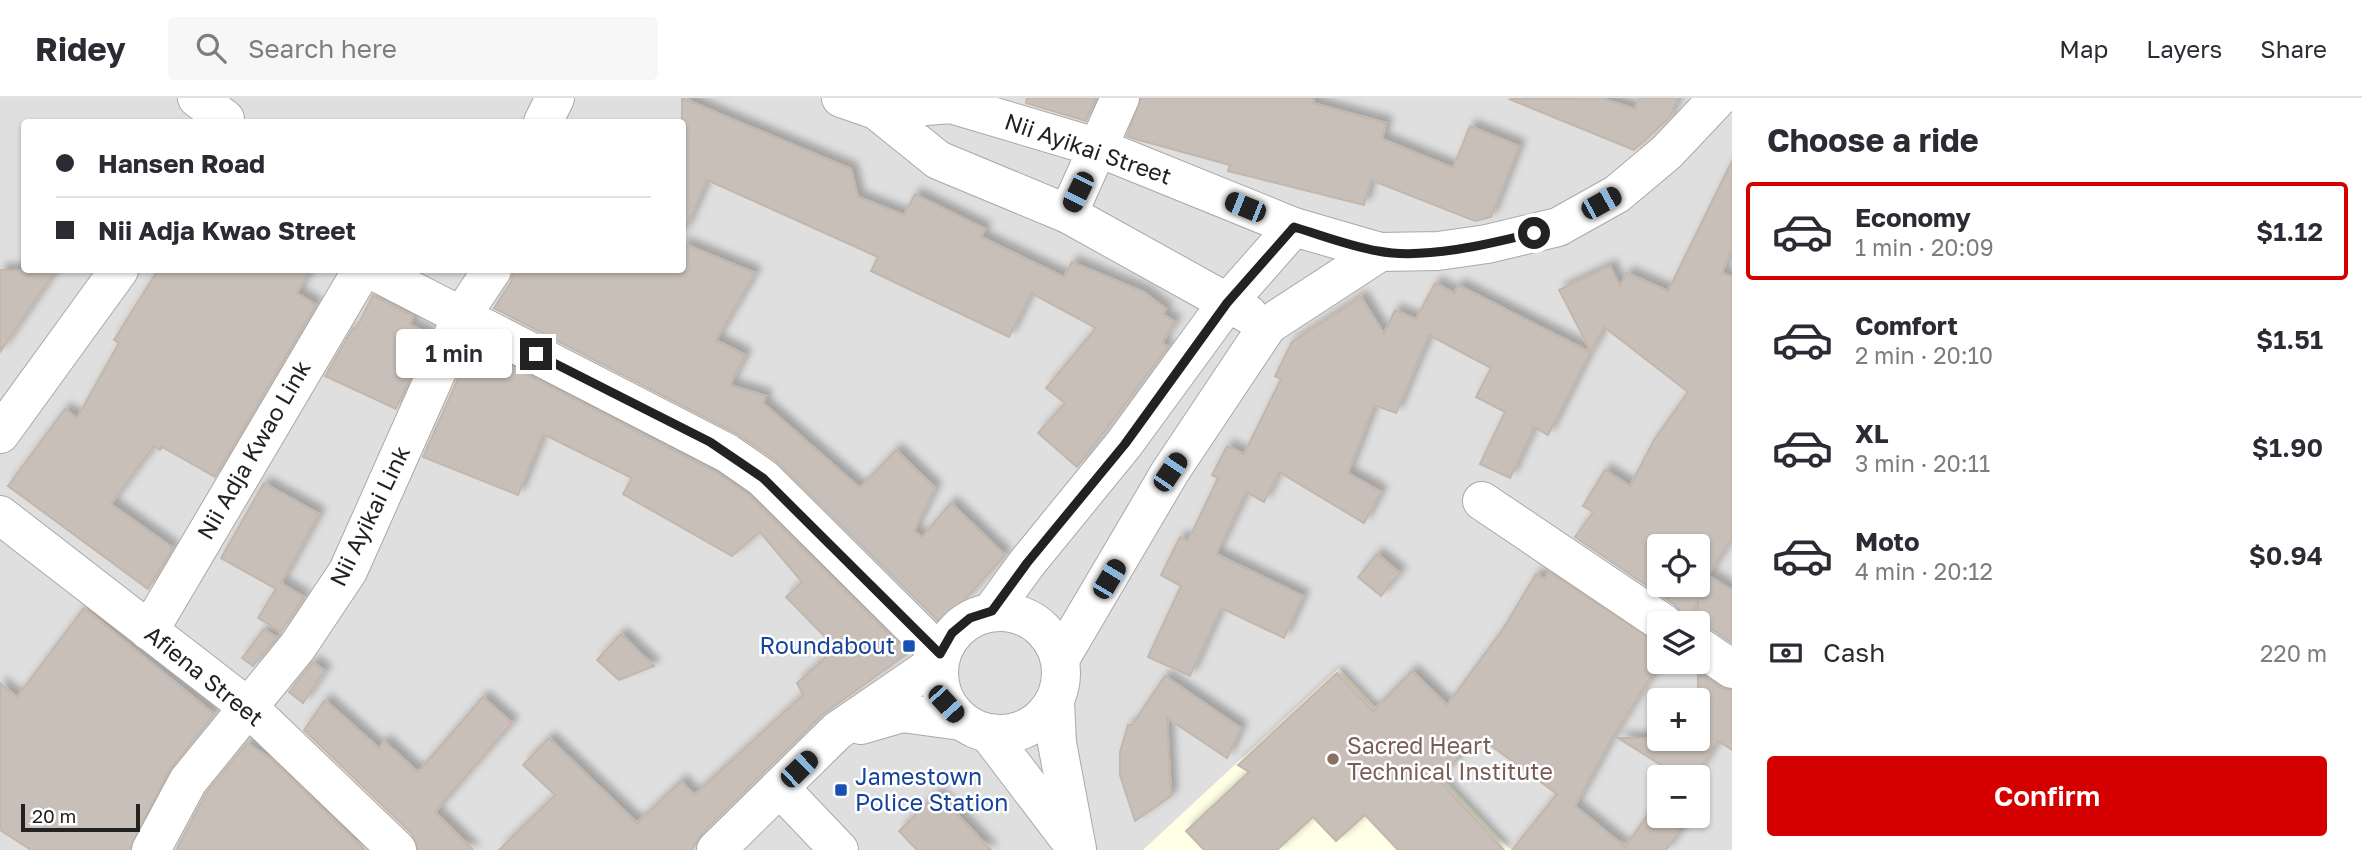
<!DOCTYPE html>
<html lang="en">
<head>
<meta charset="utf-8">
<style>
  :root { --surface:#fff; --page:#f7f7f7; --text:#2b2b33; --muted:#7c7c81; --line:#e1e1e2; --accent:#d40000 }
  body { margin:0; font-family:"Golos Text",sans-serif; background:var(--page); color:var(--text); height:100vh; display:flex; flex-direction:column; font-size:26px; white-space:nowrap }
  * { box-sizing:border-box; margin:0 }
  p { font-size:23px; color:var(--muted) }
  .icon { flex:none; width:38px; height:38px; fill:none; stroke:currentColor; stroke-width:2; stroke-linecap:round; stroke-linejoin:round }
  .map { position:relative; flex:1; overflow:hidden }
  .details { display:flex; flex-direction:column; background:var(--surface); width:630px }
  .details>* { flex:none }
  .hud { position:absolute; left:21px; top:21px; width:665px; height:154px; border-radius:7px; box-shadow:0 2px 5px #0004; display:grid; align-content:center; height:154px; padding:0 35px; background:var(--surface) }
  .controls { position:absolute; left:1647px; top:436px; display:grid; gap:14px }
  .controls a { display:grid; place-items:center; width:63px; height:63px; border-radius:7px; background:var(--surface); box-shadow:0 2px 5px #0004; font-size:35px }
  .scale { position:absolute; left:21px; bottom:18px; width:119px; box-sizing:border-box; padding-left:7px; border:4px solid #222; border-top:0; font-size:19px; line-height:24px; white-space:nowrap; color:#222; -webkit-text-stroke:5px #fff; paint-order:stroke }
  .end { position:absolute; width:32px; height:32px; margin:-16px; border:9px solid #222; background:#fff; box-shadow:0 0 0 4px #fff }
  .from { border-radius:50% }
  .bubble { position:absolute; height:49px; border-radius:7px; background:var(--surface); box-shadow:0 2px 5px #0004; font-size:23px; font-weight:600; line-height:49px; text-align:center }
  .car { position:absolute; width:21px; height:42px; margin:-21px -10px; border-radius:9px; box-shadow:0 0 5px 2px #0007; background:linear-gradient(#222 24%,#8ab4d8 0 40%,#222 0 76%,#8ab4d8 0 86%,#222 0) }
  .hud b { display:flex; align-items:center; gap:24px; height:66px; font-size:26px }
  .hud b+b { border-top:2px solid var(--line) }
  .hud i { width:18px; height:18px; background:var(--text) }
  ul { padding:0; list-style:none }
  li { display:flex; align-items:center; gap:21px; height:98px; margin:0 14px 10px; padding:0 21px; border:4px solid transparent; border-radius:7px }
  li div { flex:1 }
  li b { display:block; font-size:26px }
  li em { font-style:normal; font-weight:600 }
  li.on { border-color:var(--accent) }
  li>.icon { width:63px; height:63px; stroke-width:1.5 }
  h2 { padding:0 35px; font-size:32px; line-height:84px }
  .pay { display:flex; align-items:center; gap:18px; height:77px; padding:0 35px; font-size:26px }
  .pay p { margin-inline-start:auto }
  .action { display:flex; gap:14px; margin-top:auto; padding:14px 35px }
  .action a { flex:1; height:80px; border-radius:7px; background:var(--accent); color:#fff; font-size:28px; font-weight:600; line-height:80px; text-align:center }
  header { display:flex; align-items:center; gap:42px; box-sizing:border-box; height:98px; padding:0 35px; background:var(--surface); border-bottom:2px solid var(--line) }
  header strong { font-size:33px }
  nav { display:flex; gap:38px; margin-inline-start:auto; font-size:24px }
  .search { width:490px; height:63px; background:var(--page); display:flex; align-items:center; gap:18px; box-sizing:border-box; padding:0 24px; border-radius:7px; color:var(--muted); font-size:26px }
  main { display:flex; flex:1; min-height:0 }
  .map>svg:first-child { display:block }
  .residential { fill:#e0dfdf; fill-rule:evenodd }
  .education { fill:#ffffe5 }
  .building { fill:#c7bfb8; stroke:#c4b6ab; stroke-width:2; fill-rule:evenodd; filter:url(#shadow) }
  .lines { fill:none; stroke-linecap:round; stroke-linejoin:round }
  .minor-casing { stroke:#a9a9a9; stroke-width:40 }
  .minor { stroke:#fff; stroke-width:38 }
  .route { stroke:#222; stroke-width:9 }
  .transit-dot { fill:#1a4fb4; stroke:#fff; stroke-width:2.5 }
  .education-dot { fill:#8d6e63; stroke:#fff; stroke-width:2.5 }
  .labels { text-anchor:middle; stroke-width:5; stroke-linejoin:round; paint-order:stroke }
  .street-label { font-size:23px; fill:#222; stroke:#fff }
  .transit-label { font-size:23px; fill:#164399; stroke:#fff; text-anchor:end }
  .education-label { font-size:23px; fill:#785e54; stroke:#fff; text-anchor:start }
</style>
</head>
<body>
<header>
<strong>Ridey</strong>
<div class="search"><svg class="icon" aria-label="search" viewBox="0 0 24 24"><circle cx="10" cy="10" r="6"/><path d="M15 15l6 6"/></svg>Search here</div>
<nav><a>Map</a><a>Layers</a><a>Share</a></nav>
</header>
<main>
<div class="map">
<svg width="1732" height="752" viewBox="0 0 1732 752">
  <defs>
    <filter id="shadow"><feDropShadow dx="6" dy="-6" stdDeviation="3.5" flood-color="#0004"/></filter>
  </defs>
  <rect width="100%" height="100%" fill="#f2efe9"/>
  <path class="residential" d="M0 0H1732V752H0ZM24 24H682V172H24ZM1659 448H1698V486H1659ZM1659 525H1698V564H1659ZM1659 602H1698V640H1659ZM1659 679H1698V718H1659Z"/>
  <path class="education" d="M1339 570 1511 752H1143Z"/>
  <g class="building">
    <path d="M682 0 851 71 858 99 904 117 915 96 985 131 981 139 1064 179 1072 164 1144 194 1166 211 1163 216 1175 224 1162 245 1168 249 1077 369 1038 335 1065 305 1046 290 1096 230 1031 195 1009 239 871 173 878 159 707 82 682 138Z"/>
    <path d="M1027 0H1096L1086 23 1026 5Z"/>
    <path d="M1141 0H1314L1313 5 1386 25 1382 41 1453 70 1470 28 1519 48 1491 119 1475 123 1371 82 1364 107 1228 73 1230 67 1135 41 1127 38Z"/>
    <path d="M1601 0 1635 11 1639 0H1678L1669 20 1634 52 1509 1Z"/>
    <path d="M1732 63V150L1722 175 1732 179V441L1708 477 1732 492V545L1710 530 1698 526V503L1685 525 1682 515 1675 507 1575 439 1593 414 1583 408 1605 372 1630 388 1654 342 1688 294 1604 229 1591 254 1559 192 1610 168 1620 188 1627 175 1668 193ZM1659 448H1698V486H1659Z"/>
    <path d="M682 145 755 175 716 242 745 257 730 287 766 298 763 305 860 390 896 352 935 390 914 433 922 439 951 405 1005 457 942 527 775 362 737 336 494 210 511 184 514 172H682Z"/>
    <path d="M0 172H56L0 254Z"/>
    <path d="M158 172H310L297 195 316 207 215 379 162 349 160 352 154 348 111 406 173 450 148 491 8 388 65 311 77 320 119 245 114 242Z"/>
    <path d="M1435 185 1454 195 1458 187 1590 254 1548 337 1534 329 1510 380 1480 366 1505 314 1476 299 1491 270 1429 237 1396 315 1374 307 1348 375 1381 394 1364 425 1279 374 1264 404 1246 394 1216 456 1303 498 1284 540 1221 510 1190 578 1148 559 1181 488 1161 477 1180 439 1188 443 1218 380 1212 377 1227 348 1244 356 1281 281 1275 278 1292 244 1361 199 1384 236 1395 212 1416 221Z"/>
    <path d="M373 197 413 218 410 227 430 236 396 311 325 278 353 230 356 231Z"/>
    <path d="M475 250 716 374 749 397 908 555 822 617 701 736 692 752H499L555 697 523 667 549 640 637 725 681 683 694 697 803 597 797 585 836 550 786 499 802 484 760 434 732 458 623 396 632 380 543 336 518 397 423 359 470 254 473 255Z"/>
    <path d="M264 385 319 416 281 485 304 499 281 534 258 520 276 491 221 460Z"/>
    <path d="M1377 456 1400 475 1381 498 1358 479Z"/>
    <path d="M1549 474 1659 546 1661 564 1613 638 1575 708 1625 749 1651 712 1680 733 1666 752H1512L1557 696 1479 639 1438 681 1504 752H1398L1365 717 1336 743 1313 719 1277 752H1204L1186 733 1249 674 1238 667 1337 575 1373 613 1412 573 1447 607 1503 531 1536 476 1544 481Z"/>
    <path d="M84 510 214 616 169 673 129 752H31L0 732V585L17 599Z"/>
    <path d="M264 531 277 540 253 568 242 560Z"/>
    <path d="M621 536 654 568 619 582 597 562Z"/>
    <path d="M313 564 325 573 303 605 289 594Z"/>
    <path d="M1698 574 1720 589 1732 593V652L1718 643 1695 679H1680L1618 640H1698Z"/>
    <path d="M1165 578 1241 630 1227 660 1167 620 1171 698 1135 723 1120 677V654L1128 627H1132Z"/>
    <path d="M483 599 512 625 435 714 473 752H418L412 736 304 632 325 602 379 650 384 643 418 674Z"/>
    <path d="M247 645 270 660 365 752H176L206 695Z"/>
    <path d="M937 695 991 752H917L899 733Z"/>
  </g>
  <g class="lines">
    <defs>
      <g id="minor">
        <path d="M197 0 225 21"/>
        <path d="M841 0 876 12 938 62 1068 116 1248 216"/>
        <path d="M876 12 951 6 1099 50 1294 129 1380 154 1438 153 1487 146 1558 129 1617 96 1667 54 1718 0"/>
        <path d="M543 24 555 0"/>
        <path d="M1068 116 1120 0"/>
        <path d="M372 172 727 355 763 380 940 556"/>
        <path d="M0 336 119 172"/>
        <path d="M1482 403 1663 525"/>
        <path d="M0 417 248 609 397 752"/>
        <path d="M992 513 1027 465 1124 346 1227 205 1294 129"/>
        <circle cx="1000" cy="575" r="61"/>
        <path d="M149 533 362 172"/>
        <path d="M1698 548 1732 571"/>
        <path d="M1060 561 1170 374 1268 227 1380 154"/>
        <path d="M1055 603 1057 645 1077 751"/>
        <path d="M861 627 902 615 961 623"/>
        <path d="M989 636 1072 745"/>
        <path d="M780 690 839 752"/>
        <path d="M151 752 188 683 298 548 348 473 462 217 492 172"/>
        <path d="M716 752 837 633 939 563"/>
      </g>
    </defs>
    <use href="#minor" class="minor-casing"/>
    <use href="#minor" class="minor"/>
  </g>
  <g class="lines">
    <path class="route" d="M536 256 710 344 763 380 940 556 952 535 970 520 992 513 1027 465 1125 346 1227 205 1294 129C1321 137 1349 148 1378 153 1423 162 1490 146 1534 135"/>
  </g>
  <g class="transit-dot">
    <rect x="902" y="541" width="14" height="14" rx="3.5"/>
    <rect x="834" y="685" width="14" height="14" rx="3.5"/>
  </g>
  <circle class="education-dot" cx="1333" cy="661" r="7"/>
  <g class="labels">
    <g class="street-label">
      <text transform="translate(1088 51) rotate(19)" y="8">Nii Ayikai Street</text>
      <text transform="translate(254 352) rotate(-60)" y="8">Nii Adja Kwao Link</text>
      <text transform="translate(370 418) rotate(-64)" y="8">Nii Ayikai Link</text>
      <text transform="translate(204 578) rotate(39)" y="8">Afiena Street</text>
    </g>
    <g class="transit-label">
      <text x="895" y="556">Roundabout</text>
      <text x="855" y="687" text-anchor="start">Jamestown<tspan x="855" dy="26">Police Station</tspan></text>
    </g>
    <g class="education-label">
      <text x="1347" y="656">Sacred Heart<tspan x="1347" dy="26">Technical Institute</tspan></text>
    </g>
  </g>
</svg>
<div class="controls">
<a><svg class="icon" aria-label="locate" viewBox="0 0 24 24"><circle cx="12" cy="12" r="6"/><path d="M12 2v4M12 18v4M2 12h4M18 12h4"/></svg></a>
<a><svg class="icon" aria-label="layers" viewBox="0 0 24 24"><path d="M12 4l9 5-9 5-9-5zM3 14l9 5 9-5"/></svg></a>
<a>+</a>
<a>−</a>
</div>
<div class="scale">20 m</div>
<i class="end from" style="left:1534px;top:135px"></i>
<i class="end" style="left:536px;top:256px"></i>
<div class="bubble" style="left:396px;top:231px;width:116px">1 min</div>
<i class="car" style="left:1078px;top:94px;rotate:206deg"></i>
<i class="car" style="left:1601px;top:105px;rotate:61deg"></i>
<i class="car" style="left:1245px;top:109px;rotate:292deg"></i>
<i class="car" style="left:1170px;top:374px;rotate:34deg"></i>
<i class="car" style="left:1109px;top:481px;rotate:31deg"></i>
<i class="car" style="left:946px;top:606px;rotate:138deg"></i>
<i class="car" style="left:799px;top:671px;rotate:46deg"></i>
<div class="hud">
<b><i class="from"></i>Hansen Road</b>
<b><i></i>Nii Adja Kwao Street</b>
</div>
</div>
<section class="details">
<h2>Choose a ride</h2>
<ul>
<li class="on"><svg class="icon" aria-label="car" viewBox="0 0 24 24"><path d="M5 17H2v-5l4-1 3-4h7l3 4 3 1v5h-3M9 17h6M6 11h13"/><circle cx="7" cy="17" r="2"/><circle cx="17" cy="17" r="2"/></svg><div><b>Economy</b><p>1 min · 20:09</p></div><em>$1.12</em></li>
<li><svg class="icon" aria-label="car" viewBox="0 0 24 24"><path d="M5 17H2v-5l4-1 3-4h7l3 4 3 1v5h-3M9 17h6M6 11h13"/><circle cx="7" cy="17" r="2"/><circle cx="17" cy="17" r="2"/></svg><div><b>Comfort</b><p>2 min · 20:10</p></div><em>$1.51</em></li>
<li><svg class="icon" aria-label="car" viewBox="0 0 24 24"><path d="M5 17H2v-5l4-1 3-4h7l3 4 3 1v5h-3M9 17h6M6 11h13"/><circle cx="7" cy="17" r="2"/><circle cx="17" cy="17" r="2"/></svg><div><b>XL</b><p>3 min · 20:11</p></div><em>$1.90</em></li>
<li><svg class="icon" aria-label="car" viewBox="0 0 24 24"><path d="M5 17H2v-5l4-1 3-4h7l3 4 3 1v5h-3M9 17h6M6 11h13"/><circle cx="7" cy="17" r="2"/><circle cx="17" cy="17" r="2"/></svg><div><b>Moto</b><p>4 min · 20:12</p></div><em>$0.94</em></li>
</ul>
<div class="pay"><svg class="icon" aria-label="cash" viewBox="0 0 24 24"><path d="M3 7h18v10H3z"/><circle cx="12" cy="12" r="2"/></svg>Cash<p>220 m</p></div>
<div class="action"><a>Confirm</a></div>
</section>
</main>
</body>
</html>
